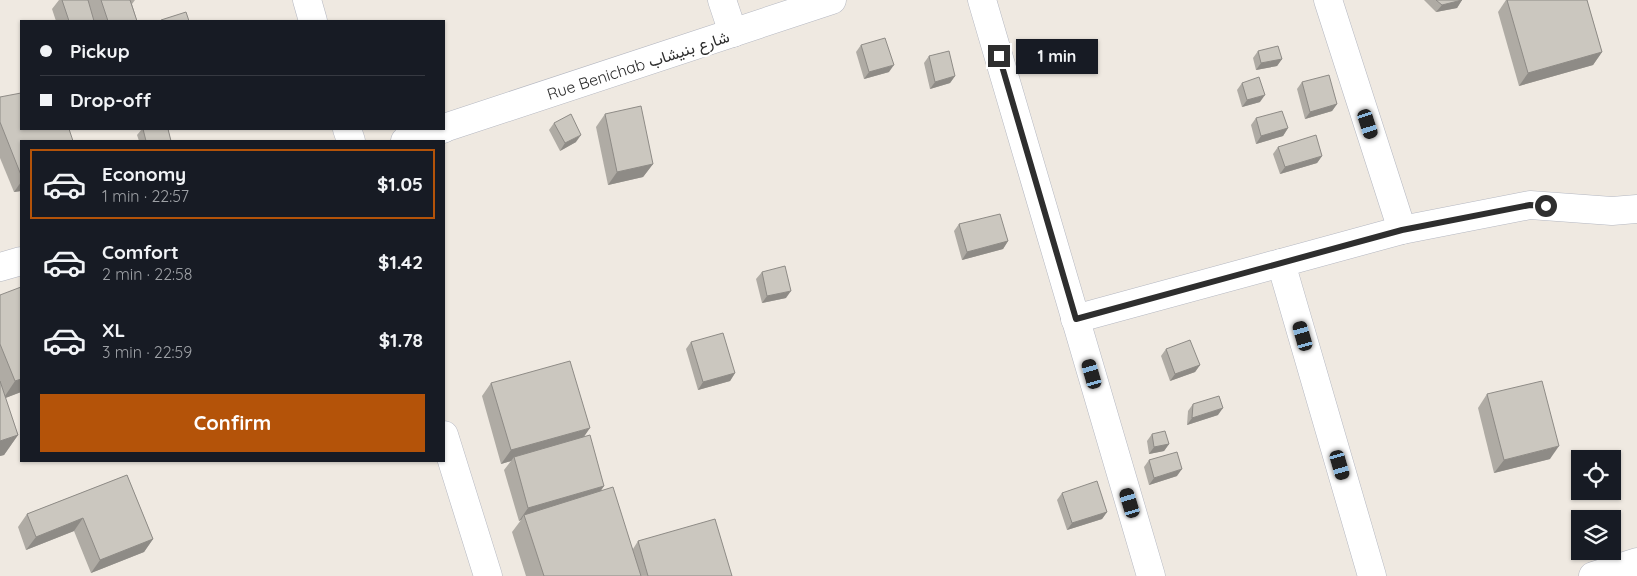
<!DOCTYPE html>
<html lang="en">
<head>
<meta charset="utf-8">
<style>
  :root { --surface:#171b24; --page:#242831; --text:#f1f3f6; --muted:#9ea1a6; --line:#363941; --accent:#b45309 }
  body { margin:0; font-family:Quicksand,Vazirmatn,sans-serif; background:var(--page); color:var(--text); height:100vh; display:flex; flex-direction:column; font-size:19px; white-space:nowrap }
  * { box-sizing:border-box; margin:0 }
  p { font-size:16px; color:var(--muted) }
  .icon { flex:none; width:28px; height:28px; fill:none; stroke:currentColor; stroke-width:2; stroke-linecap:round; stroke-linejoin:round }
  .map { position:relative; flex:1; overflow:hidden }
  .side { position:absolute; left:20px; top:140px; width:425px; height:322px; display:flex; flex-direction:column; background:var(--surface); border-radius:0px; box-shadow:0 1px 4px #0004 }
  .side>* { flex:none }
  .hud { position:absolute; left:20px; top:20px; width:425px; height:110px; border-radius:0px; box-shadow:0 1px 4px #0004; display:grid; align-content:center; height:110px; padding:0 20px; background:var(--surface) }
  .buttons { position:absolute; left:1571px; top:450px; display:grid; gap:10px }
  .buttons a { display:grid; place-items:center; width:50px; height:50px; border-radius:0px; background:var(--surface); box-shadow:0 1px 4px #0004; font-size:25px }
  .end { position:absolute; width:22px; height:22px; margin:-11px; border:6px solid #2e2e2e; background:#fff; box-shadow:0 0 0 2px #fff }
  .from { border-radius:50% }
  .bubble { position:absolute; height:35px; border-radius:0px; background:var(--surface); box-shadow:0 1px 4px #0004; font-size:16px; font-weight:700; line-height:35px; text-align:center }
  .car { position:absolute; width:15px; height:30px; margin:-15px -8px; border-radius:6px; box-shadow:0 0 4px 1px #0007; background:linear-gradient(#222 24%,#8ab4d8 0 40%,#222 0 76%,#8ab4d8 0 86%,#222 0) }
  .hud b { display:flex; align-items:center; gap:18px; height:48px; font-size:19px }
  .hud b+b { border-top:1px solid var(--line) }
  .hud i { width:12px; height:12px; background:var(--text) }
  ul { padding:9px 0 0; list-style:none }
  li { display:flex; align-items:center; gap:15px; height:70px; margin:0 10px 8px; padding:0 10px; border:2px solid transparent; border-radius:0px }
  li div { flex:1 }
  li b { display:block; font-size:19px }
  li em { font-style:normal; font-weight:700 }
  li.on { border-color:var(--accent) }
  li>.icon { width:45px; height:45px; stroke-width:1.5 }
  .button { display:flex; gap:10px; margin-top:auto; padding:10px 20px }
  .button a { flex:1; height:58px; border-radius:0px; background:var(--accent); color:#fff; font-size:20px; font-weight:700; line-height:58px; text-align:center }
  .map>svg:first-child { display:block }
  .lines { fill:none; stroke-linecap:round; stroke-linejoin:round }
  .minor-casing { stroke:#b4b7c1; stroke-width:29 }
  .minor { stroke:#fff; stroke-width:28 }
  .wall { fill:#afaba4 }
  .shaded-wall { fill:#8e8b86 }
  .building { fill:#cbc7bf; stroke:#8e8b86 }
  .route { stroke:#2e2e2e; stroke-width:6 }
  .labels { text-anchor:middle; stroke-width:4.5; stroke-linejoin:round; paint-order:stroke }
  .street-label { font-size:16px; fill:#2e2e2e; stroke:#fff }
</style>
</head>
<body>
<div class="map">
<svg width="1637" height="576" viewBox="0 0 1637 576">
  <rect width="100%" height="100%" fill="#efe9e1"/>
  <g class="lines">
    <defs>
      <g id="minor">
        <path d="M307 0 313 21"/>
        <path d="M722 0 733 33"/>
        <path d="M982 0 1151 576"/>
        <path d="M1328 0 1402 230"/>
        <path d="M444 128 832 0"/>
        <path d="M347 129 351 141"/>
        <path d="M405 141 443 129"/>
        <path d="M1281 263 1372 576"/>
        <path d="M0 267 21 261"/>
        <path d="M1075 319 1402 230 1530 205 1612 211 1637 209"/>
        <path d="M444 435 488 576"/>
        <path d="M1593 576 1637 562"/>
      </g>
    </defs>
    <use href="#minor" class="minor-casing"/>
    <use href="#minor" class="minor"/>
  </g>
  <g class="wall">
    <path d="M59 0H135L132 4 137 21H56L52 9Z"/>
    <path d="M1424 0H1462L1457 8 1436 12Z"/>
    <path d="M1506 0H1587L1602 52 1593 65 1519 86 1498 12Z"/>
    <path d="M861 45 889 72 864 79 856 52Z"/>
    <path d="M1258 51 1282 59 1277 66 1256 70 1253 58Z"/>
    <path d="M929 56 955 76 950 83 930 89 924 63Z"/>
    <path d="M1302 82 1337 104 1332 111 1305 119 1297 89Z"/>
    <path d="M1242 83 1260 102 1242 107 1237 90Z"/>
    <path d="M0 97 21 141V191L14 192 0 158Z"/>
    <path d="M605 114 653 164 643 177 608 185 596 127Z"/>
    <path d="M1256 118 1288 128 1283 136 1256 144 1251 125Z"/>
    <path d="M554 123 576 142 560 151 549 130Z"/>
    <path d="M142 129H168L171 141H139L137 135Z"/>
    <path d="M1278 147 1322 156 1317 163 1280 174 1273 154Z"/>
    <path d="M959 224 1008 241 1003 249 962 260 954 231Z"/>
    <path d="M762 272 786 298 762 303 756 279Z"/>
    <path d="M0 295 21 392 5 398 18 435 4 455 0 456Z"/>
    <path d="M691 342 735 373 730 381 698 390 686 349Z"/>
    <path d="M1166 349 1200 365 1195 372 1170 381 1161 356Z"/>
    <path d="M491 383 584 437 604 486 601 490 633 549 638 541 732 576H526L512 532 521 520 519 521 504 470 511 461 501 464 482 396Z"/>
    <path d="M1487 394 1550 459 1494 473 1478 408Z"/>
    <path d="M1193 404 1218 415 1187 425 1188 411Z"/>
    <path d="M1152 434 1169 444 1164 451 1149 454 1147 441Z"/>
    <path d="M1149 460 1177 476 1149 485 1144 467Z"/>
    <path d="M127 475 153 539 144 552 91 573 74 531 26 550 18 527 27 514Z"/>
    <path d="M1062 493 1107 512 1102 519 1067 530 1057 500Z"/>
  </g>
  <g class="shaded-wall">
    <path d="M1462 0 1457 8 1436 12 1442 5Z"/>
    <path d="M1602 52 1593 65 1519 86 1528 73Z"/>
    <path d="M1282 59 1277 66 1256 70 1261 63Z"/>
    <path d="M894 65 889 72 864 79 869 72Z"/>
    <path d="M955 76 950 83 930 89 935 82Z"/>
    <path d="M1265 95 1260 102 1242 107 1247 100Z"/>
    <path d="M1337 104 1332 111 1305 119 1310 112Z"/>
    <path d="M1288 128 1283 136 1256 144 1261 136Z"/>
    <path d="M581 135 576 142 560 151 565 143Z"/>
    <path d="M1322 156 1317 163 1280 174 1285 167Z"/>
    <path d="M653 164 643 177 608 185 617 172Z"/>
    <path d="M21 182V191L14 192Z"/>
    <path d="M1008 241 1003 249 962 260 967 252Z"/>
    <path d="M791 291 786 298 762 303 767 296Z"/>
    <path d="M1200 365 1195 372 1170 381 1175 374Z"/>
    <path d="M735 373 730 381 698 390 703 382Z"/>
    <path d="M21 379V392L3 399 15 381Z"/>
    <path d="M1223 408 1218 415 1187 425 1192 418Z"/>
    <path d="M590 428 581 441 514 457 511 461 501 464 511 450Z"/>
    <path d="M18 435 4 455 0 456V441Z"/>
    <path d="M1169 444 1164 451 1149 454 1154 447Z"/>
    <path d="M1559 446 1550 459 1494 473 1504 460Z"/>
    <path d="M1182 469 1177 476 1149 485 1154 478Z"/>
    <path d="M604 486 595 499 524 515 521 520 519 521 528 508Z"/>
    <path d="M1107 512 1102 519 1067 530 1072 523Z"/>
    <path d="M83 518 74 531 26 550 36 537Z"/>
    <path d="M153 539 144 552 91 573 100 560Z"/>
  </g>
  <g class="building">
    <path d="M62 0H88L94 21H69Z"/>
    <path d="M101 0H130L137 21H108Z"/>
    <path d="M1436 0H1462L1442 5Z"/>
    <path d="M1507 0H1587L1602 52 1528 73Z"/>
    <path d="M186 12 189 21H162L161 20Z"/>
    <path d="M885 38 894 65 869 72 861 45Z"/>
    <path d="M1278 46 1282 59 1261 63 1258 51Z"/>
    <path d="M949 51 955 76 935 82 929 56Z"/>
    <path d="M1329 75 1337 104 1310 112 1302 82Z"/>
    <path d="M1259 77 1265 95 1247 100 1242 83Z"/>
    <path d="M21 93V129H69L73 141H21V175L0 122V97Z"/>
    <path d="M641 106 653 164 617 172 605 114Z"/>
    <path d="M1282 111 1288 128 1261 136 1256 118Z"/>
    <path d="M571 114 581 135 565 143 554 123Z"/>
    <path d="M143 129H168L171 141H146Z"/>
    <path d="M1316 135 1322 156 1285 167 1278 147Z"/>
    <path d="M1000 214 1008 241 967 252 959 224Z"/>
    <path d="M785 266 791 291 767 296 762 272Z"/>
    <path d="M21 287V379L15 381 0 344V295Z"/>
    <path d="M723 333 735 373 703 382 691 342Z"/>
    <path d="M1190 340 1200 365 1175 374 1166 349Z"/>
    <path d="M570 361 590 428 511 450 491 383Z"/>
    <path d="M0 381 18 435 0 441Z"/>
    <path d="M1542 381 1559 446 1504 460 1487 394Z"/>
    <path d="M1219 396 1223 408 1192 418 1193 404Z"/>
    <path d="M1165 431 1169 444 1154 447 1152 434Z"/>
    <path d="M590 435 604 486 528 508 514 457Z"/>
    <path d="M1177 452 1182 469 1154 478 1149 460Z"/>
    <path d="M127 475 153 539 100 560 83 518 36 537 27 514Z"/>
    <path d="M1097 481 1107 512 1072 523 1062 493Z"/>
    <path d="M613 487 641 576H544L524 515Z"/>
    <path d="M715 519 732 576H648L638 541Z"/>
  </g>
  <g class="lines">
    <path class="route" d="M999 56 1076 319 1402 230 1530 205 1546 206"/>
  </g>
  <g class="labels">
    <g class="street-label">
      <text transform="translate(638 65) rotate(-18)" y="6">Rue Benichab شارع بنيشاب</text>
    </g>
  </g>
</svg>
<div class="buttons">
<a><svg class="icon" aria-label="locate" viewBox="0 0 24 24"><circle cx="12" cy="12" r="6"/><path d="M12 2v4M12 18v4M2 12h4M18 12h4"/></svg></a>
<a><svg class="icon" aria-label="layers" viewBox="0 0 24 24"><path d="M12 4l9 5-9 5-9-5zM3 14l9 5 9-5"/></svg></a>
</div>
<i class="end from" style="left:1546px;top:206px"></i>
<i class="end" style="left:999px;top:56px"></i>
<div class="bubble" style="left:1016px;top:39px;width:82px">1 min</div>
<i class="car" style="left:1368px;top:124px;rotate:162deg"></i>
<i class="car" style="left:1303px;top:336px;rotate:344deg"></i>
<i class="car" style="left:1092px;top:374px;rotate:344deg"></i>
<i class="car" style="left:1340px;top:465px;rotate:164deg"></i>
<i class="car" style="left:1130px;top:503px;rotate:343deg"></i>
<div class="hud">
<b><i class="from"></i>Pickup</b>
<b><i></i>Drop-off</b>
</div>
<section class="side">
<ul>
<li class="on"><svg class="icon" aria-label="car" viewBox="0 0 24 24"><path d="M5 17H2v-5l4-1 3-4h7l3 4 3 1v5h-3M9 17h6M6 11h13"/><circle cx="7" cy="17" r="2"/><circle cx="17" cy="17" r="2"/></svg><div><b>Economy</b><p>1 min · 22:57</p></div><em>$1.05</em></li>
<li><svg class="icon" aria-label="car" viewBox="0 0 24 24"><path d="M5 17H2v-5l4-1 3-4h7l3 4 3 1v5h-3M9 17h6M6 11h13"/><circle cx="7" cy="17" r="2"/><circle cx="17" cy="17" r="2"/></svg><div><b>Comfort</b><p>2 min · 22:58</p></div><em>$1.42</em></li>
<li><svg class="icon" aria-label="car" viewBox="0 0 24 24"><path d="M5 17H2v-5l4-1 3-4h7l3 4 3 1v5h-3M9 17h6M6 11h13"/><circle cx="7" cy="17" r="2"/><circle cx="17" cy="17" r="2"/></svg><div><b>XL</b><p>3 min · 22:59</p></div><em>$1.78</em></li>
</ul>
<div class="button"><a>Confirm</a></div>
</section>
</div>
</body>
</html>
